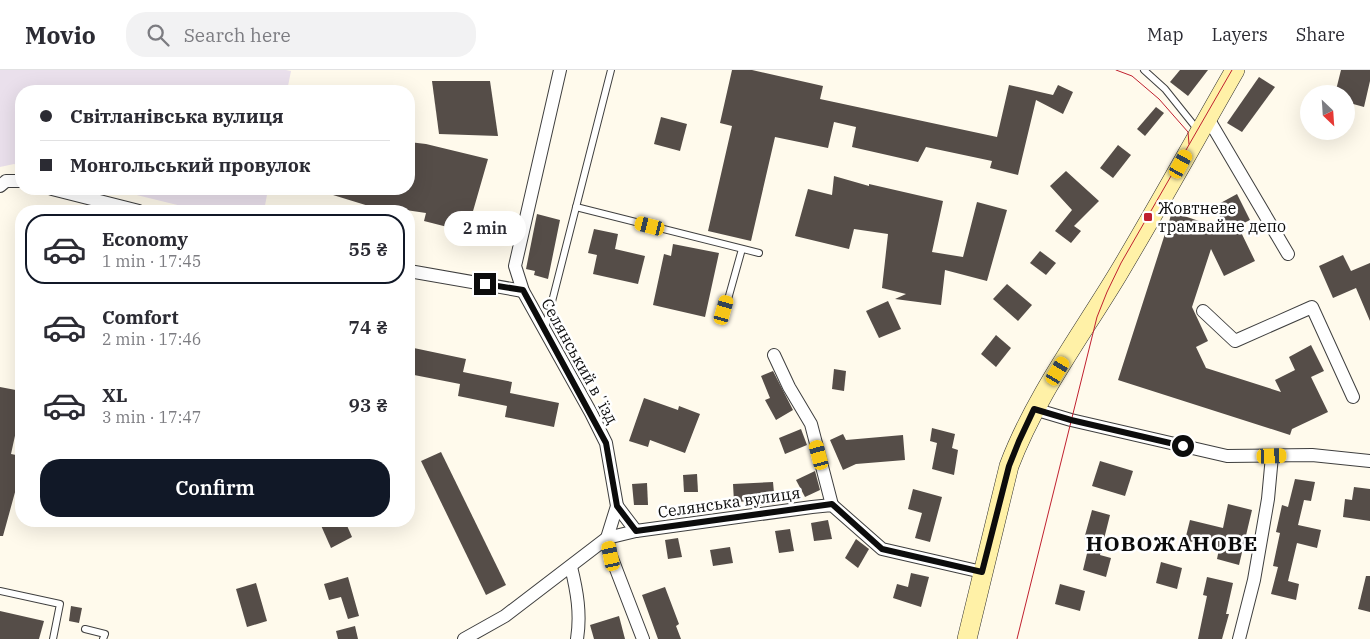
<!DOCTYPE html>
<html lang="en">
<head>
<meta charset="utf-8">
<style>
  :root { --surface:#fff; --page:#f2f2f3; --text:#2b2b33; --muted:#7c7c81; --line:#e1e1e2; --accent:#111827 }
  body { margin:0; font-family:"IBM Plex Serif",serif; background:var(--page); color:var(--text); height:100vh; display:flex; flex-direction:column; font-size:19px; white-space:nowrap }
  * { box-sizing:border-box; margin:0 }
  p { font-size:16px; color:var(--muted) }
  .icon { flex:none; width:28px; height:28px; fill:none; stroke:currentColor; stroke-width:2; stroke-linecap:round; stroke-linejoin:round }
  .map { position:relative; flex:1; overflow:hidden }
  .panel { position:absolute; left:15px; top:135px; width:400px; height:322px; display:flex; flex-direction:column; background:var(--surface); border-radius:20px; box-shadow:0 5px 20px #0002 }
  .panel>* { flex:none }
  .banner { position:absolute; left:15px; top:15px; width:400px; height:110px; border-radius:20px; box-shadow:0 5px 20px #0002; display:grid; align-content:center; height:110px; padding:0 25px; background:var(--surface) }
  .needle { width:32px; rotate:155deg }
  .fabs { position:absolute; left:1300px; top:15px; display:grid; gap:10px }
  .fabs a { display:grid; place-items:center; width:55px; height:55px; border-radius:50%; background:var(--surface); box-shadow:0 5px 20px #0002; font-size:25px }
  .end { position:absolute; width:22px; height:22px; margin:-11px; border:6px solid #0c0c0c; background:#fff; box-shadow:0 0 0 2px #fff }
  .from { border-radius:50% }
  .bubble { position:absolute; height:35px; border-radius:18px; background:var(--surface); box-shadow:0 5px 20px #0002; font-size:16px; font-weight:600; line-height:35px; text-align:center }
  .car { position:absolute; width:15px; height:30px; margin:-15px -8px; border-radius:6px; box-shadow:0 0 4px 1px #0007; background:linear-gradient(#f5c518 24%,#345 0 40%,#f5c518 0 76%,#345 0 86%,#f5c518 0) }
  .banner b { display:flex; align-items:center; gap:18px; height:48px; font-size:19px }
  .banner b+b { border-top:1px solid var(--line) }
  .banner i { width:12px; height:12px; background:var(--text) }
  ul { padding:9px 0 0; list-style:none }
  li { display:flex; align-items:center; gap:15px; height:70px; margin:0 10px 8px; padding:0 15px; border:2px solid transparent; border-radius:20px }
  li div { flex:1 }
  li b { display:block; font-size:19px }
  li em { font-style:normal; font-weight:600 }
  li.active { border-color:var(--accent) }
  li>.icon { width:45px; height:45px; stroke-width:1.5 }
  .action { display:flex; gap:10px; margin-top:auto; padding:10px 25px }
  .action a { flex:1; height:58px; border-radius:20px; background:var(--accent); color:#fff; font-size:20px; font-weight:600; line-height:58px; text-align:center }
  header { display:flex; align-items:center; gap:30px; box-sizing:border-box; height:70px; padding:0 25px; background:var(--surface); border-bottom:1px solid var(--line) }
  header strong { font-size:24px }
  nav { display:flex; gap:28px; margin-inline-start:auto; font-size:18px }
  .search { width:350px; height:45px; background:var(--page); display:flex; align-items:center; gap:12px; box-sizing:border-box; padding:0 18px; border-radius:20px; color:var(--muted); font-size:19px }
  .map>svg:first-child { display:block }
  .industrial { fill:#eae0ec }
  .building { fill:#554d48 }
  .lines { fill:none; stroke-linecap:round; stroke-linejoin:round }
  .lane-casing { stroke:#3f3f3f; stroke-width:8 }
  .street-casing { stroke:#3f3f3f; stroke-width:14 }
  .secondary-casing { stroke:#2e2e2e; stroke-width:20 }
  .lane { stroke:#fff; stroke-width:6 }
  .street { stroke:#fff; stroke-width:12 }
  .secondary { stroke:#fff1a7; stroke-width:19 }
  .tram { stroke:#c0202f; stroke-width:1 }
  .route { stroke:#0c0c0c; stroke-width:6 }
  .poi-dot { fill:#c0202f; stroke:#fff; stroke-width:2 }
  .labels { text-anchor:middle; stroke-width:5; stroke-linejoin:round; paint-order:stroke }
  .poi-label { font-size:16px; fill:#0c0c0c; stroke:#fff; text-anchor:start }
  .street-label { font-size:16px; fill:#0c0c0c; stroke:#fff }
  .district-label { font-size:21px; font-weight:bold; letter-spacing:1px; fill:#0c0c0c; stroke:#fff }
</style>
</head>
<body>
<header>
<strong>Movio</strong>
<div class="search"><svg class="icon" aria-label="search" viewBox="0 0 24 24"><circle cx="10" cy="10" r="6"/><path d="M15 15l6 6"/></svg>Search here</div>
<nav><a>Map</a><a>Layers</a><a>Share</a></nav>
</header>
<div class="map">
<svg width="1370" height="569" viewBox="0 0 1370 569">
  <rect width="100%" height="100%" fill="#fffaec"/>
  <g class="industrial">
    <path d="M0 0H286L291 1 287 21H21V96L14 94 0 97Z"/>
    <path d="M112 119H268L264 141H202Z"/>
  </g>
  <g class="building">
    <path d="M732 0H752L823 16 820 29 997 67 1009 15 1053 25 1058 15 1073 22 1063 44 1036 30 1018 105 990 98 992 91 926 77 918 92 852 77 856 57 834 52 828 78 775 67 751 171 708 161 732 56 720 53Z"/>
    <path d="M1180 0H1208L1188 26 1170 12Z"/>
    <path d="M1341 0H1370V11L1364 37 1346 32V24H1335Z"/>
    <path d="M1259 7 1275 17 1242 62 1227 53Z"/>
    <path d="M432 11H490L498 66 439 64Z"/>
    <path d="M1156 37 1164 43 1145 66 1137 59Z"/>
    <path d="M661 47 687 54 680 81 654 74Z"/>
    <path d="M409 72 426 74 488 89 467 162 424 151 426 143 372 135V137L320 121 321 119H409Z"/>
    <path d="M1118 75 1131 85 1113 108 1100 98Z"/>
    <path d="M1066 101 1099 131 1074 156 1081 161 1071 173 1055 161 1072 140 1050 116Z"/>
    <path d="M834 106 869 116V114L943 131 932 182 963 187 977 132 1007 140 987 211 945 200 941 235 895 229 906 224 882 218 888 164 854 159 849 179 795 166 808 119 832 125Z"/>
    <path d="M1237 124 1250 150 1238 156 1255 191 1224 206 1211 179 1192 237 1208 271 1196 277 1206 298 1281 322 1275 310 1295 300 1289 287 1311 275 1324 301 1311 307 1328 342 1292 359 1290 365 1118 310 1172 142 1226 160 1215 136Z"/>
    <path d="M537 144 560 150 548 209 534 205 535 201 526 199Z"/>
    <path d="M594 159 618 164 615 179 645 186 638 214 593 204 597 185 588 183Z"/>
    <path d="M673 174 719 183 705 247 653 235 664 184 671 186Z"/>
    <path d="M1040 181 1056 193 1046 205 1030 193Z"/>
    <path d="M1343 185 1351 201 1370 193V251L1356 218 1333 228 1319 196Z"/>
    <path d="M1007 214 1032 235 1018 251 993 229Z"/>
    <path d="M888 231 901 259 879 268 866 241Z"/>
    <path d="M996 265 1011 278 996 297 981 284Z"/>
    <path d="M409 277 466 289 463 302 512 312 510 323 559 333 554 357 505 347 507 336 458 326 460 314 409 304Z"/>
    <path d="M834 299 846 301 844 321 832 319Z"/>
    <path d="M773 301 793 340 776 350 765 330 770 328 761 306Z"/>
    <path d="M0 317 21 321V352H18L11 384 21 386V416L17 415 3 466H0Z"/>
    <path d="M644 328 678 340 679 336 700 344 685 383 650 370 648 377 629 371Z"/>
    <path d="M932 358 955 364 952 378 958 380 954 405 932 399 937 373 930 371Z"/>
    <path d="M801 359 807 375 785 384 779 368Z"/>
    <path d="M843 364 846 370 903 365 905 390 856 394 843 400 830 370Z"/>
    <path d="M441 382 506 515 486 525 421 391Z"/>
    <path d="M1100 391 1133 401 1125 426 1092 416Z"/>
    <path d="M815 401 820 420 805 427 796 410Z"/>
    <path d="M697 404 698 422H684L683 405Z"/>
    <path d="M1295 409 1315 412 1311 431 1304 430 1298 455 1321 460 1317 478 1297 473 1288 511 1299 514 1296 530 1271 524 1278 497 1273 496 1280 463 1276 462 1282 435 1288 437Z"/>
    <path d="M773 412 775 434 756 436V431L734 432 733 414Z"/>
    <path d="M647 413 648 435H634L632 414Z"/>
    <path d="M1354 417 1370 419V451L1343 447 1345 429 1352 430Z"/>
    <path d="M913 419 942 427 930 472 915 468 922 443 908 439Z"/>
    <path d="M1228 434 1252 440 1239 495 1217 489 1219 479 1185 470 1190 450 1223 458Z"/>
    <path d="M1092 440 1110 445 1100 485 1111 488 1106 507 1083 500 1090 471 1084 469Z"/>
    <path d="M828 450 832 469 814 471 811 453Z"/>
    <path d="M319 451H345L352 467 331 478Z"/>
    <path d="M790 459 794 481 779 483 775 461Z"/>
    <path d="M678 468 682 487 668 489 665 470Z"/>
    <path d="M856 469 869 479 858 498 845 488Z"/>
    <path d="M730 477 733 493 713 496 710 480Z"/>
    <path d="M1161 492 1182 498 1177 519 1156 513Z"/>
    <path d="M911 503 929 507 921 537 893 528 897 514 908 517Z"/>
    <path d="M1366 506H1370V542L1358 539Z"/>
    <path d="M348 507 359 546 348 549 341 527 329 530 324 514Z"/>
    <path d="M1207 507 1233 513 1226 544H1229L1222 569H1198L1207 526 1203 525Z"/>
    <path d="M256 513 267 551 247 557 236 519Z"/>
    <path d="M1060 514 1085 521 1080 541 1055 534Z"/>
    <path d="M665 517 679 554 676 556 681 569H658L642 525Z"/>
    <path d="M71 536 82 538 79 553 69 551Z"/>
    <path d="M0 541 44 551 39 569H0Z"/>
    <path d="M619 546 625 569H594L590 555Z"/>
    <path d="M355 556 358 569H338L336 561Z"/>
  </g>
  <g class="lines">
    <defs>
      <g id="lane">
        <path d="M1144 0 1165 19 1197 59"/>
        <path d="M576 137 759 183"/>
        <path d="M725 240 742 179"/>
        <path d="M545 259 611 0"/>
        <path d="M0 521 60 534 53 569"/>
        <path d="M85 559 105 564 103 569"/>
      </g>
      <g id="street">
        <path d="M560 0 515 196 523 221 591 343 606 373 617 436 607 468 611 486 643 569"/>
        <path d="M1209 50 1288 184"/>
        <path d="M0 116 6 111H21"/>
        <path d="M52 119 139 141"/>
        <path d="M409 201 523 221"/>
        <path d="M1203 241 1235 271 1312 237 1353 327"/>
        <path d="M774 285 789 317 811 354 832 435"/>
        <path d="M1034 339 1071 350 1227 386 1312 385 1370 391"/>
        <path d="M617 436 636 461"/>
        <path d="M571 497C577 521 581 544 577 569"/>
        <path d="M464 569 505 546 607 468 636 461 812 437 832 435 882 479 982 502"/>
        <path d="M1239 569 1254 510 1268 429 1272 386"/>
      </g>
      <path id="secondary" d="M967 569 1009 396C1035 327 1080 267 1118 204 1158 137 1196 68 1235 0"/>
    </defs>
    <use href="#lane" class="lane-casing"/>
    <use href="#street" class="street-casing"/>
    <use href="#secondary" class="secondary-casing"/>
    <use href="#lane" class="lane"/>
    <use href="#street" class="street"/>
    <use href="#secondary" class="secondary"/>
    <g class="tram">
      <path d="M1116 0 1132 6 1159 29 1188 62 1189 74"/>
      <path d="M1017 569 1097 247 1107 222 1121 193 1232 0"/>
    </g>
  </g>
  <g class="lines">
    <path class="route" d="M485 214 523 220 606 373 617 436 636 461 832 434 882 479 982 502 1009 396 1019 371 1034 339 1071 350 1183 376"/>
  </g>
  <rect class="poi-dot" x="1143" y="142" width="10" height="10" rx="2.5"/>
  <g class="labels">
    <g class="poi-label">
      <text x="1158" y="144">Жовтневе<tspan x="1158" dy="18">трамвайне депо</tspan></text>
    </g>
    <g class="street-label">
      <text transform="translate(580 291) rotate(61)" y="6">Селянський вʼїзд</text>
      <text transform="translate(729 432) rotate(-8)" y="6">Селянська вулиця</text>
    </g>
    <g class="district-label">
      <text x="1172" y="481">НОВОЖАНОВЕ</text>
    </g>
  </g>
</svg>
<div class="fabs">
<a><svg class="needle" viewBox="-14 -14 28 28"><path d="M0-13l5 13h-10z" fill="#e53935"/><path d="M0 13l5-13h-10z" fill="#7c7c81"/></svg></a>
</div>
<i class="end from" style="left:1183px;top:376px"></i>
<i class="end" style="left:485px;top:214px"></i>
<div class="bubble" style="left:444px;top:141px;width:82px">2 min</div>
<i class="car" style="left:1181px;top:94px;rotate:29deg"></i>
<i class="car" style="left:650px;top:156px;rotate:284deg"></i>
<i class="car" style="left:724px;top:240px;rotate:16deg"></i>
<i class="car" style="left:1058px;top:301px;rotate:31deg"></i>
<i class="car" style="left:819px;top:385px;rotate:345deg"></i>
<i class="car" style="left:1272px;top:386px;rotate:88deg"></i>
<i class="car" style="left:611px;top:486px;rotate:348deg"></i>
<div class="banner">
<b><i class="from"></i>Світланівська вулиця</b>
<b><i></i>Монгольський провулок</b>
</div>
<section class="panel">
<ul>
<li class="active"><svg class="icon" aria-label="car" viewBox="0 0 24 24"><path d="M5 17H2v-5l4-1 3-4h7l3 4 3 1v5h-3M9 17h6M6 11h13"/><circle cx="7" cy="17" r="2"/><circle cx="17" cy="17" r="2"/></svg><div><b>Economy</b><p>1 min · 17:45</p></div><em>55 ₴</em></li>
<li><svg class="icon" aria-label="car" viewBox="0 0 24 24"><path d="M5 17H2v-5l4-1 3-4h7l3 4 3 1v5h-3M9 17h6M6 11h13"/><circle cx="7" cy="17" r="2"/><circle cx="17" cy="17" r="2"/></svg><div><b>Comfort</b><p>2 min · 17:46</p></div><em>74 ₴</em></li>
<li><svg class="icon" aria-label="car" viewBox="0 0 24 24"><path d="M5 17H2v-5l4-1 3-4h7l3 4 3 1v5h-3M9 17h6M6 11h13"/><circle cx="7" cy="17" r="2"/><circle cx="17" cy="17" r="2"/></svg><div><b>XL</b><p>3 min · 17:47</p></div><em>93 ₴</em></li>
</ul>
<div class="action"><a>Confirm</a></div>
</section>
</div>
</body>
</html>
